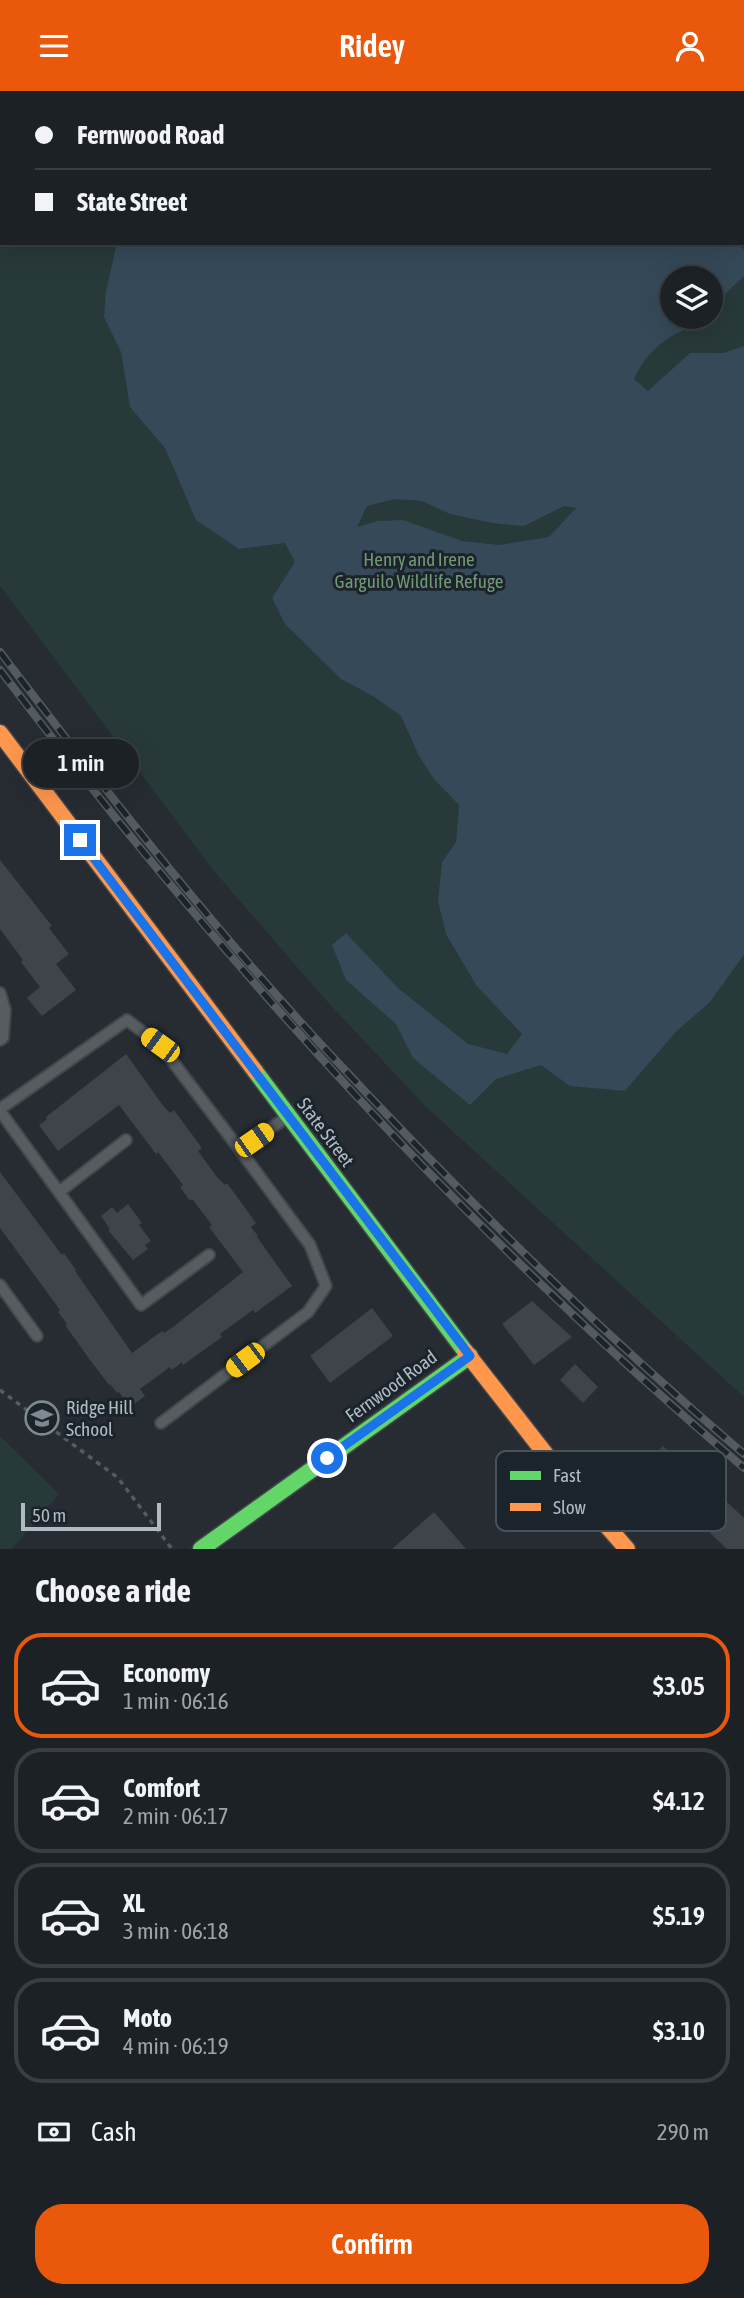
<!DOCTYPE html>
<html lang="en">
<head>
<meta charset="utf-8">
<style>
  :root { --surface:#1c2126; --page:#25292e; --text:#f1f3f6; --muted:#a0a3a7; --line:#3a3e43; --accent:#ea580c }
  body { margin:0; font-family:"Asap Condensed",sans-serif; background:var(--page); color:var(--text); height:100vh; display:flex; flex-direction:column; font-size:26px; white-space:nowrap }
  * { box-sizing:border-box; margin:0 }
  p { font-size:23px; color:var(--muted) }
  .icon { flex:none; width:38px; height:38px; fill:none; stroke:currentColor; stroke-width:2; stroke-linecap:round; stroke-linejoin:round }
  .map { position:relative; height:1458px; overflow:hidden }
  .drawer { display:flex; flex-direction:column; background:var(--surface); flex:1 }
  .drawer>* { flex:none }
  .banner { position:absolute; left:0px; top:0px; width:746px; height:154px; box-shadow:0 7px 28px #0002,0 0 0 2px var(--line); display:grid; align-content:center; height:154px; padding:0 35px; background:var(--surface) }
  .buttons { position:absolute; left:660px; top:175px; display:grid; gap:14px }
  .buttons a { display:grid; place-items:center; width:63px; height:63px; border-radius:50%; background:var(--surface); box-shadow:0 7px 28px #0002,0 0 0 2px var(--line); font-size:35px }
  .scale { position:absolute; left:21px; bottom:18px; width:140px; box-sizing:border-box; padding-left:7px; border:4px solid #b0bac3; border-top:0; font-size:19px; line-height:24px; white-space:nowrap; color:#b0bac3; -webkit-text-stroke:5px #1b242b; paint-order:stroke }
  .end { position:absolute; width:32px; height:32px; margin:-16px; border:9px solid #1a73e8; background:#fff; box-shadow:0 0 0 4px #fff }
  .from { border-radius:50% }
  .bubble { position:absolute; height:49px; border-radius:24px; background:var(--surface); box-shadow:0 7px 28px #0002,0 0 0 2px var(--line); font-size:23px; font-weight:600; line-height:49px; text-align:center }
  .car { position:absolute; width:21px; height:42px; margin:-21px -10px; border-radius:9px; box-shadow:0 0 5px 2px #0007; background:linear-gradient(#f5c518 24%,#345 0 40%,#f5c518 0 76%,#345 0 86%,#f5c518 0) }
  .banner b { display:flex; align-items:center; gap:24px; height:66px; font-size:26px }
  .banner b+b { border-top:2px solid var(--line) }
  .banner i { width:18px; height:18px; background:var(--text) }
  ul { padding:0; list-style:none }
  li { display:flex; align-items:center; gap:21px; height:105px; margin:0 14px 10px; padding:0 21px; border:4px solid var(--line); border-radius:28px }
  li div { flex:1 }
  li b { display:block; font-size:26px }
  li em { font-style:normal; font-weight:600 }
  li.selected { border-color:var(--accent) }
  li>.icon { width:63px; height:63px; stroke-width:1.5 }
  h2 { padding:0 35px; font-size:32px; line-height:84px }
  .pay { display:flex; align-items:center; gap:18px; height:77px; padding:0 35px; font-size:26px }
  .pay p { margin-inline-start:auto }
  .cta { display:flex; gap:14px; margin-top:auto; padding:14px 35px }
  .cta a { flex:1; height:80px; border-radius:28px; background:var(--accent); color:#fff; font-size:28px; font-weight:600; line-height:80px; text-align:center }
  header { display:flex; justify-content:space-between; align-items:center; height:91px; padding:0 35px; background:var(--accent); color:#fff; font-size:32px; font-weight:600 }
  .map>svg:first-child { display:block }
  .green { fill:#273938; fill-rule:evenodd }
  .water { fill:#354958; fill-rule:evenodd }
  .building { fill:#3e4449 }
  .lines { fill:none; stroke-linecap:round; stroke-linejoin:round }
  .lane-casing { stroke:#42474b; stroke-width:14 }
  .fast-casing { stroke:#41474c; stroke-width:19 }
  .slow-casing { stroke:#41474c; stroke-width:19 }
  .path { stroke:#555a5d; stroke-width:3.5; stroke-dasharray:5 5; stroke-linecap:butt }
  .lane { stroke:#575c60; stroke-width:10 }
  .fast { stroke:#63d668; stroke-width:16 }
  .slow { stroke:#ff974d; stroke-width:16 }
  .rail-casing { stroke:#555a5e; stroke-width:8 }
  .rail { stroke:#1b242b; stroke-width:5; stroke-dasharray:16; stroke-linecap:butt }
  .route { stroke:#1a73e8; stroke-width:9 }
  .labels { text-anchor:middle; stroke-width:6; stroke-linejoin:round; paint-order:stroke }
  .park-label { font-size:19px; fill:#719775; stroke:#1b242b }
  .street-label { font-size:19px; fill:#b0bac3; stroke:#1b242b }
  .poi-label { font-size:19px; fill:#b0bac3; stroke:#1b242b; text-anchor:start }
  .key { fill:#1b242b; stroke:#485159; stroke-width:2 }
  .key-label { font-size:19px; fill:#b0bac3 }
</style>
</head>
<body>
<header><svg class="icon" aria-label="menu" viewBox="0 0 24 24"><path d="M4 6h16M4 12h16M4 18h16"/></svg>Ridey<svg class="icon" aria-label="person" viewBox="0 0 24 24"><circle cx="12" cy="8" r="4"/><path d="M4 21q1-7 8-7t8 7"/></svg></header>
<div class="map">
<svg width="744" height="1458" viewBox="0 0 744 1458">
  <rect width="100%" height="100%" fill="#262c32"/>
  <g class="green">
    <path d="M0 0H744V857L595 996 625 1000 676 941 710 911 744 864V1306L426 1016 323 906 213 779 0 495ZM2 2H744V152H2ZM672 187H710V226H672Z"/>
    <path d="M0 1345 59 1403 12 1458H0Z"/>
  </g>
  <g class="water">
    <path d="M38 0H587L590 2H39Z"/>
    <path d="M117 152H738L744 159V185L725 203 711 213 710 187H672V226H700C692 236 682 239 672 245 655 255 642 270 634 288L648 300 690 262H724L744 255V864L710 911 676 941 625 1000 570 995 541 974 496 988 470 1014 413 967 396 933 346 889 332 854 346 842 398 897 468 953 507 963 522 943 476 894 446 843 438 810 442 771 456 751 459 714 434 688 419 665 401 625 373 605 341 588 285 533 272 507 295 471 285 452 239 458 196 429 165 357 130 316 121 261 104 226 106 200ZM394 408 422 410 450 423 492 432 524 435 564 415 576 417 549 446 499 454 462 450 403 429 378 430 357 436 367 415Z"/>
  </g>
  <g class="building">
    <path d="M0 769 52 835 49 837 69 863 56 873 76 899 42 925 27 907 40 896 21 871 23 869 0 838Z"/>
    <path d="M126 963 162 1013 170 1022 174 1019 202 1057 198 1060 217 1086 225 1094 227 1092 256 1132 251 1136 258 1145 257 1146 292 1195 255 1222 253 1219 220 1243 222 1246 183 1274 182 1271 172 1279 170 1276 140 1298 145 1305 130 1316 119 1301 117 1302 110 1293 109 1294 90 1269 65 1234 67 1233 58 1221 60 1219 0 1137V1081L62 1164 64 1162 76 1179 75 1180 132 1262 162 1240 164 1242 173 1236 243 1181 209 1136 212 1134 192 1108 190 1110 180 1096 183 1094 158 1061 156 1063 119 1014 58 1060 39 1034 47 1028 46 1026Z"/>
    <path d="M128 1113 142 1132 139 1134 151 1150 145 1154 148 1158 133 1169 108 1139 110 1138 101 1125 112 1116 117 1122Z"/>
    <path d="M532 1210 572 1246 534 1274 502 1233Z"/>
    <path d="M372 1217 393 1245 330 1292 310 1265Z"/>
    <path d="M575 1273 598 1296 583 1312 560 1289Z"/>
    <path d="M663 1355 700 1390 702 1388 744 1427V1458H727L665 1399 653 1411 632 1390Z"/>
    <path d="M434 1421 466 1458H392Z"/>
  </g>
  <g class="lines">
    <defs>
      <g id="lane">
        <path d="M0 902 5 919 3 947 0 949"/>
        <path d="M0 1018 127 929 160 954 240 1059 310 1154 326 1195 308 1221 161 1332"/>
        <path d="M0 1020 141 1214 209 1164"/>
        <path d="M240 1059 284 1028"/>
        <path d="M59 1101 126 1049"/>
        <path d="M0 1194 37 1245"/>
      </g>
      <g id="fast">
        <path d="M255 980 465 1260"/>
        <path d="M201 1458 470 1265"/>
      </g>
      <g id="slow">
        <path d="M0 642 255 980"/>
        <path d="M465 1260 558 1379 627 1458"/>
      </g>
    </defs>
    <use href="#lane" class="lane-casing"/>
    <use href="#fast" class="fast-casing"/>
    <use href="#slow" class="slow-casing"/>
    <path class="path" d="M0 1299 118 1387 172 1458"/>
    <use href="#lane" class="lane"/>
    <use href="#fast" class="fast"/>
    <use href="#slow" class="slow"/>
    <defs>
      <g id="rail">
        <path d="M0 561C104 698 211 835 328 961 459 1102 597 1238 744 1363"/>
        <path d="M0 579C222 872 464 1139 744 1377"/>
      </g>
    </defs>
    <use href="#rail" class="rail-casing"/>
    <use href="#rail" class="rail"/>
  </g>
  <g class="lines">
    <path class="route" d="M80 749 470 1265 327 1367"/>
  </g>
  <defs>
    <symbol id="school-ring" viewBox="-11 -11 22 22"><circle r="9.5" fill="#1b242b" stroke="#808890" stroke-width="1.5"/><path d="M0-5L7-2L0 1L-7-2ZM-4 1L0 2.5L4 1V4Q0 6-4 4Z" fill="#808890"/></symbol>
  </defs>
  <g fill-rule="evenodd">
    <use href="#school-ring" x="23" y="1308" width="38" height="38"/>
  </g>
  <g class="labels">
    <g class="park-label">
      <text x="419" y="475">Henry and Irene<tspan x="419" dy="22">Garguilo Wildlife Refuge</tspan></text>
    </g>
    <g class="street-label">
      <text transform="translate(326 1041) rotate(53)" y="7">State Street</text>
      <text transform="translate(391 1295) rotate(-36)" y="7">Fernwood Road</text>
    </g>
    <g class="poi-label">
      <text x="66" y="1323">Ridge Hill<tspan x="66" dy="22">School</tspan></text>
    </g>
  </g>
  <rect x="496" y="1360" width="230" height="80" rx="10" class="key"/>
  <rect x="510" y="1380" width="31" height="9" fill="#63d668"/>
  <rect x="510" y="1412" width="31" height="8" fill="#ff974d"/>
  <g class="key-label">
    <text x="553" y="1391">Fast</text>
    <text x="553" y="1423">Slow</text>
  </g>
</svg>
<div class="buttons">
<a><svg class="icon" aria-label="layers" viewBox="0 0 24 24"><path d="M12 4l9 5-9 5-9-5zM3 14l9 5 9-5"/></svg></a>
</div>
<div class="scale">50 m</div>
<i class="end from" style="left:327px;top:1367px"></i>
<i class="end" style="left:80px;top:749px"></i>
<div class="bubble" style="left:23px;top:648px;width:116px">1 min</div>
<i class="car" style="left:160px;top:954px;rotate:306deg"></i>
<i class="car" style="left:254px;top:1049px;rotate:55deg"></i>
<i class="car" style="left:245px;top:1269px;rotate:233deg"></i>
<div class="banner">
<b><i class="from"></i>Fernwood Road</b>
<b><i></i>State Street</b>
</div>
</div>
<section class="drawer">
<h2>Choose a ride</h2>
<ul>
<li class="selected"><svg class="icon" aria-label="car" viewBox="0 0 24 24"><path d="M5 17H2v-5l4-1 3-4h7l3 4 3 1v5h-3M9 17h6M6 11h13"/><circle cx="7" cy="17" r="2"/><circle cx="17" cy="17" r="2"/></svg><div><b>Economy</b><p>1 min · 06:16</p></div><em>$3.05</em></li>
<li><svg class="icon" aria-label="car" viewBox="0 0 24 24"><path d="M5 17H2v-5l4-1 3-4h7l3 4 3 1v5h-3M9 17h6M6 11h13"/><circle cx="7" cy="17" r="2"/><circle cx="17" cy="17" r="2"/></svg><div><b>Comfort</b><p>2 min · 06:17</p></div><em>$4.12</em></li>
<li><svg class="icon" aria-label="car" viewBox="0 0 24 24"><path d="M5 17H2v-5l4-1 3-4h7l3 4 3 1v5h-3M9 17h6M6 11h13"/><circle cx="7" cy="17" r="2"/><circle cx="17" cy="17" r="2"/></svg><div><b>XL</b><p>3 min · 06:18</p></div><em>$5.19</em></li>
<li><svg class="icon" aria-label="car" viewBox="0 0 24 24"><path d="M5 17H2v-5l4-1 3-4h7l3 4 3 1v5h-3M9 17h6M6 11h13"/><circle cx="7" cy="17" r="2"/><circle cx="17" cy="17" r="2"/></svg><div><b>Moto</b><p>4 min · 06:19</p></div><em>$3.10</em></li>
</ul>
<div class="pay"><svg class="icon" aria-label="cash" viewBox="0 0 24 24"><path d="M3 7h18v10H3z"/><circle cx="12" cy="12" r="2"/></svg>Cash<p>290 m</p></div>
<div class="cta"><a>Confirm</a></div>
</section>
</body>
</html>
